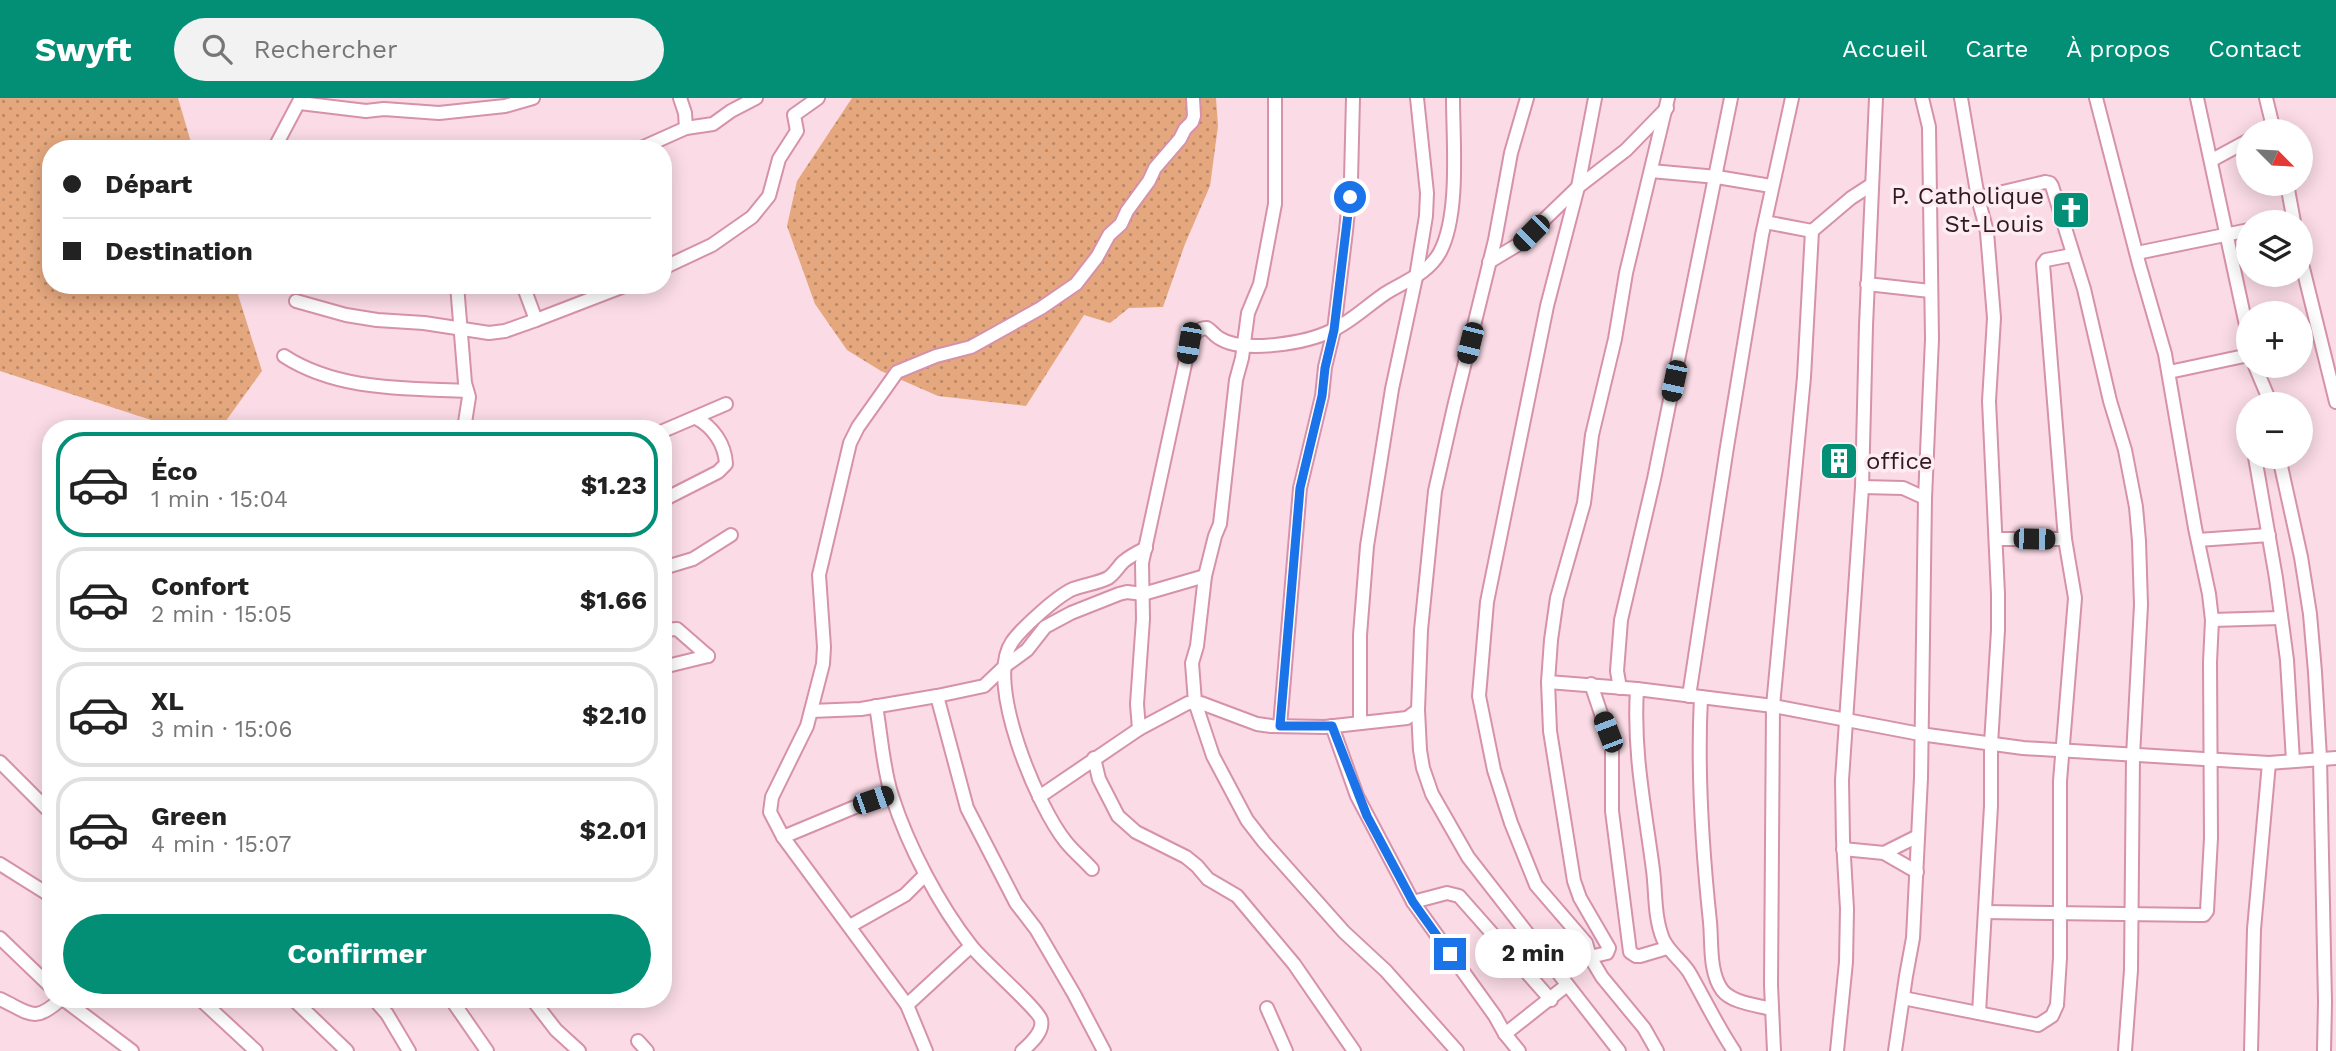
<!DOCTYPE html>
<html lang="fr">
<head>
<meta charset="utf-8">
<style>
  :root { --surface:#fff; --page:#f2f2f2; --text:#222; --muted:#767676; --line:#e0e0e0; --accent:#038e76 }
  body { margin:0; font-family:"Work Sans",sans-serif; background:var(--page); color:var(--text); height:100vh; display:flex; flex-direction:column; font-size:26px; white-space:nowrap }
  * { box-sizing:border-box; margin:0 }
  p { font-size:23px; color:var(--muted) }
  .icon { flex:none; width:38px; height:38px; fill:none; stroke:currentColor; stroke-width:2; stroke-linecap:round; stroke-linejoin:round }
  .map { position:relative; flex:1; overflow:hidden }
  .drawer { position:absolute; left:42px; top:322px; width:630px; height:588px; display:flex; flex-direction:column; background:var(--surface); border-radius:28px; box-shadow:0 4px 18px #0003 }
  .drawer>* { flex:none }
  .hud { position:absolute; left:42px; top:42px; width:630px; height:154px; border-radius:28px; box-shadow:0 4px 18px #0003; display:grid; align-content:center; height:154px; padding:0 21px; background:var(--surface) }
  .needle { width:46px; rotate:114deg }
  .tools { position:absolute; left:2236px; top:21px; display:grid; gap:14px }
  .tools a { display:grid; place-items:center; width:77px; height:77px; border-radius:50%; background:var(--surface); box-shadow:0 4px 18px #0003; font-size:35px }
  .end { position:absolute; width:32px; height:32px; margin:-16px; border:9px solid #1a73e8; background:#fff; box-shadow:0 0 0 4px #fff }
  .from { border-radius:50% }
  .bubble { position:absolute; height:49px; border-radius:24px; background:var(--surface); box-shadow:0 4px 18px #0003; font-size:23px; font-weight:700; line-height:49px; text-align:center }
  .car { position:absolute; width:21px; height:42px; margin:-21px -10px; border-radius:9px; box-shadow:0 0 5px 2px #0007; background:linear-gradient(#222 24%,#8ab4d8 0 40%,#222 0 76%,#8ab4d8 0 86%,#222 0) }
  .hud b { display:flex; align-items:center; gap:24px; height:66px; font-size:26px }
  .hud b+b { border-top:2px solid var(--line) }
  .hud i { width:18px; height:18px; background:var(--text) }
  ul { padding:12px 0 0; list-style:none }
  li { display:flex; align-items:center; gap:21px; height:105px; margin:0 14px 10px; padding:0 7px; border:4px solid var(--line); border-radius:28px }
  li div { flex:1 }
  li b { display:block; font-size:26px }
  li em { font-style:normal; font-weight:700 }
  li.active { border-color:var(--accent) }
  li>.icon { width:63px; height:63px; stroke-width:1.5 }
  .action { display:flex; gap:14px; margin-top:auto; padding:14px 21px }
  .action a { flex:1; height:80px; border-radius:42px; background:var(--accent); color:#fff; font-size:28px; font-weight:700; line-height:80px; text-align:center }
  header { display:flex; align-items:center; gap:42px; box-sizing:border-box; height:98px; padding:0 35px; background:var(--accent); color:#fff }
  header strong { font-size:33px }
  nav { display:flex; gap:38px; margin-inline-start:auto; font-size:24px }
  .search { width:490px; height:63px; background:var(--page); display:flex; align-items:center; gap:18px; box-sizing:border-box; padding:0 24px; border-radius:38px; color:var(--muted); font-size:26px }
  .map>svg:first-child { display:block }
  .grass { fill:url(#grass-dots) }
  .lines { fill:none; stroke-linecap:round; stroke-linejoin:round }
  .minor-casing { stroke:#d691ab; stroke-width:16 }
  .minor { stroke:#fff; stroke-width:12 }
  .route { stroke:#1a73e8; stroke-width:9 }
  .labels { text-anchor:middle; stroke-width:7; stroke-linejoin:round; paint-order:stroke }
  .poi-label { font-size:24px; fill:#321823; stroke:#fdedf2; text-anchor:end }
</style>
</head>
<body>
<header>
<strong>Swyft</strong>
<div class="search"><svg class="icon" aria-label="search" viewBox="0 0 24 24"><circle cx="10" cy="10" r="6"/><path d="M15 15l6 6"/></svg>Rechercher</div>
<nav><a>Accueil</a><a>Carte</a><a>À propos</a><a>Contact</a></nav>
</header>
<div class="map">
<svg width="2336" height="953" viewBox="0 0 2336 953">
  <defs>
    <pattern id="grass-dots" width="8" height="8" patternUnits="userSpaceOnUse" patternTransform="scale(1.75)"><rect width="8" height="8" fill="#e5a87e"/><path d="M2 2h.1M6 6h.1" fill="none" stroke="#ba8867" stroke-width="1.8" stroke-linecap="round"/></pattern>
  </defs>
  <rect width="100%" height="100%" fill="#fadbe6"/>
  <g class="grass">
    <path d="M0 0H178L193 51H51V187H235L262 273 220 331H179L0 273Z"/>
    <path d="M852 0H1216L1218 28 1210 88 1185 146 1163 209 1129 210 1110 225 1084 217 1026 308 938 298 881 273 847 252 815 206 787 128 797 83Z"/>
  </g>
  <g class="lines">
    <defs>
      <g id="minor">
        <path d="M680 0 685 15 686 30"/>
        <path d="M1275 0V106L1260 186 1248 215 1242 260 1236 282 1220 426 1215 438 1205 478 1197 548 1192 565 1195 604 1213 658 1247 722 1264 744 1344 834 1386 873 1457 953"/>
        <path d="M1595 0 1578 89 1547 208 1487 504 1479 598 1494 672 1511 725 1536 787 1586 845 1590 859 1602 879 1644 930 1657 953"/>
        <path d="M1961 0 1978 100 2045 84 2050 85 2052 88 2084 191 2110 303 2125 352 2136 409 2139 443 2141 507 2133 658 2131 872 2125 953"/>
        <path d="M2197 0 2249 241"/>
        <path d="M2266 0 2274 33"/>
        <path d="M300 5 366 13 384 11 439 15 505 8 533 0"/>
        <path d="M274 51 301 0"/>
        <path d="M639 51 686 30 713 26 731 13 756 0"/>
        <path d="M2212 62 2249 42"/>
        <path d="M1651 73 1717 79 1771 88"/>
        <path d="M2287 86 2294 124"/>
        <path d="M1978 100 1987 134 1994 220 1989 303 1998 496V532L1991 646V708L1979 915"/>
        <path d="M1765 124 1812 133"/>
        <path d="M2137 155 2249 132"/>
        <path d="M2301 162 2336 304"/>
        <path d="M1489 164 1519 146 1578 89 1626 52 1667 10"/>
        <path d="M663 170 712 147 752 119 769 98 779 61 797 33 794 17 818 0"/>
        <path d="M1867 186 1930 193"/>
        <path d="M457 187 465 285 469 299 464 331"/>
        <path d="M523 187 536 222"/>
        <path d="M296 203 346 217 377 222 424 225 489 235 505 233 536 222 627 187"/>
        <path d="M284 258C338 293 405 290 467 293"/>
        <path d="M2255 268 2271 306"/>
        <path d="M2169 274 2249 257"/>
        <path d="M663 333 726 306"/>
        <path d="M2255 359 2276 480 2287 562 2293 663"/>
        <path d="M2279 359 2301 459 2310 516 2315 574 2320 660 2325 904 2324 953"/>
        <path d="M1862 389 1903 390 1925 400"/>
        <path d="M663 402 718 374 726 366C725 346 713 329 696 320"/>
        <path d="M1996 441H2065"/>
        <path d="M2198 442 2269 437"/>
        <path d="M663 470 693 461 731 437"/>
        <path d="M2212 522 2280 520"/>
        <path d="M663 532 677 531 708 558"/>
        <path d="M663 569 708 558"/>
        <path d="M1548 584 1637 591 1773 608 1920 636 2023 650 2269 665 2336 660"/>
        <path d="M1591 586 1612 648V713L1630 854 1636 858H1640L1667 850"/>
        <path d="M1620 590 1617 573 1621 522 1654 381 1731 0"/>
        <path d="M1637 591C1633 655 1645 710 1653 772 1656 795 1654 819 1663 841 1669 854 1681 862 1689 874 1704 900 1717 928 1734 953"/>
        <path d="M937 598 967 710 1016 805 1036 831 1074 896 1104 953"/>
        <path d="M1689 598 1727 349 1762 137 1792 0"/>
        <path d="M1701 599C1697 675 1702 749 1710 824 1712 845 1709 874 1722 892 1732 905 1757 907 1771 911"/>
        <path d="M876 608C881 636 883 671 892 698 908 748 939 807 972 849 983 863 1039 912 1041 922 1044 934 1030 946 1022 953"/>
        <path d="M1418 612 1420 652 1423 670 1432 696 1468 759 1619 953"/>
        <path d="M811 613 861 611 937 598 984 588 1005 568 1027 552 1045 529 1071 515 1119 496 1127 494 1143 496 1205 478"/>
        <path d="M1360 625V537L1367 448 1392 291 1416 179 1426 118 1427 95 1417 0"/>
        <path d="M1280 628 1300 390 1322 298 1325 269 1334 232 1346 133 1351 82 1353 0"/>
        <path d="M1332 628 1357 698 1413 804 1495 918 1505 936 1519 953"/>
        <path d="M1139 631 1137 606 1143 521 1142 465 1190 243C1195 236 1198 230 1207 230 1212 233 1214 237 1219 240 1244 256 1307 245 1333 232 1352 223 1368 207 1386 195 1405 183 1428 176 1440 154 1460 116 1453 43 1453 0"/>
        <path d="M1094 660 1099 681 1118 718 1136 734 1186 759 1197 768 1208 781 1237 798 1294 866 1354 953"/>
        <path d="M0 664 51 715"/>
        <path d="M1039 699 1139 631 1188 605H1201L1257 626 1271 628 1325 629 1407 620 1418 612 1421 532 1435 393 1454 309 1495 142 1511 55 1527 0"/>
        <path d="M783 739 855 709 891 696"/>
        <path d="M1843 751 1884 755 1917 774"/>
        <path d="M1884 755 1918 738"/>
        <path d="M0 766 51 798"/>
        <path d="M1092 771C1084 762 1074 754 1066 744 1038 710 984 584 1012 544 1022 530 1057 498 1073 491 1084 487 1098 485 1108 480 1114 476 1118 469 1123 464 1130 458 1138 454 1146 450"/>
        <path d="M1413 804 1447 795 1459 798 1551 902"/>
        <path d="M1985 814 2198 817H2204L2207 813 2211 740 2210 564 2212 522 2209 496 2195 430 2165 256 2139 166 2096 0"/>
        <path d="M850 828 905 797 925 777"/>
        <path d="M0 840 51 889"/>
        <path d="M1590 859 1607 855 1609 850 1580 800 1574 783 1550 633 1548 584 1551 542 1557 500 1584 405 1592 337 1615 241 1626 175 1668 0"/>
        <path d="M1903 900 2038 927 2052 918 2057 907 2060 860V683L2075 500 2065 441 2043 166 2046 162 2072 157"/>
        <path d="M0 901C30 915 34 926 61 901"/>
        <path d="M63 901 132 953"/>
        <path d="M200 901 256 953"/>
        <path d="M293 901 347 953"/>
        <path d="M374 901 387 916 409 953"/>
        <path d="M451 901 487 953"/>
        <path d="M532 901 556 932 579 953"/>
        <path d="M907 907 971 848"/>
        <path d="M1267 910 1286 953"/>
        <path d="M1505 936 1567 887"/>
        <path d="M638 943 647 953"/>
        <path d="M926 953 907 907 783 739 770 714 772 699 807 628 823 566 824 549 819 477 850 345 858 329 897 274 936 258 971 249 1041 210 1076 186 1097 159 1109 137 1121 126 1127 113 1149 83 1155 70 1180 41 1185 31 1192 24 1194 18 1193 0"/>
        <path d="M1774 953 1771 887 1773 608 1804 279 1812 133 1851 100 1871 87"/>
        <path d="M1837 953 1846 864 1847 811 1843 742 1842 682 1862 389 1866 228 1876 0"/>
        <path d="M1895 953 1906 878 1913 840 1921 680 1925 400 1932 241 1929 29 1922 0"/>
        <path d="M2251 953 2254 831 2269 665"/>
      </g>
    </defs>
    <use href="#minor" class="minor-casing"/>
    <use href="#minor" class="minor"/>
  </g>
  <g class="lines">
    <path class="route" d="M1350 99 1334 232 1325 270 1322 298 1300 390 1280 628H1332L1367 718 1413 804 1450 856"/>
  </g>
  <defs>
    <symbol id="church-square" viewBox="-11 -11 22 22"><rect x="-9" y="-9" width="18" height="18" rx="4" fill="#038e76" stroke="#fdedf2"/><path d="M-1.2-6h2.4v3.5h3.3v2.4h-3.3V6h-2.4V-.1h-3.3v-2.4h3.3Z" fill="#fff"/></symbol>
    <symbol id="building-square" viewBox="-11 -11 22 22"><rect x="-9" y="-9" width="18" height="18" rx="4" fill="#038e76" stroke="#fdedf2"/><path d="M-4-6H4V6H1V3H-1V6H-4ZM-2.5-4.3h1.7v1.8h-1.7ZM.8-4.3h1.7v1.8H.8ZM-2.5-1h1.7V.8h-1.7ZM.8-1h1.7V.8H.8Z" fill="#fff"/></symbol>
  </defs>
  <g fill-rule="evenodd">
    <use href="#church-square" x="2049" y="90" width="44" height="44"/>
    <use href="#building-square" x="1817" y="341" width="44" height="44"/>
  </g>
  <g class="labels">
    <g class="poi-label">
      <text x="2044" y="106">P. Catholique<tspan x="2044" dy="28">St-Louis</tspan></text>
      <text x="1866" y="371" text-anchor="start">office</text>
    </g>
  </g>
</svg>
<div class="tools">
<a><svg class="needle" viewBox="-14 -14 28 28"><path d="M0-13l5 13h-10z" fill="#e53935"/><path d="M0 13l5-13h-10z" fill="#767676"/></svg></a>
<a><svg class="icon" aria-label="layers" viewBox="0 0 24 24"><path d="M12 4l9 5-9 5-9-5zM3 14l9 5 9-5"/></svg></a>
<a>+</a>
<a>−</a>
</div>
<i class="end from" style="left:1350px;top:99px"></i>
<i class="end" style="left:1450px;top:856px"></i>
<div class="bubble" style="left:1475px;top:831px;width:116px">2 min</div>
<i class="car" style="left:1531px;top:135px;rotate:225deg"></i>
<i class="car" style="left:1189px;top:245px;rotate:190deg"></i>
<i class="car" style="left:1470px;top:245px;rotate:194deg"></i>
<i class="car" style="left:1674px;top:283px;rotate:192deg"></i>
<i class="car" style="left:2034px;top:441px;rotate:91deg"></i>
<i class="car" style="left:1608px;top:634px;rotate:339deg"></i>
<i class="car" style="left:873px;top:702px;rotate:71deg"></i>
<div class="hud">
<b><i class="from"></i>Départ</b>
<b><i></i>Destination</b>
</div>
<section class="drawer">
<ul>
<li class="active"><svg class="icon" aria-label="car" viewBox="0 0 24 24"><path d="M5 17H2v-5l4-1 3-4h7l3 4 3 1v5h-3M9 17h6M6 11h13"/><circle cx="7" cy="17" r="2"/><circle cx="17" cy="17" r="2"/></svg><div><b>Éco</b><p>1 min · 15:04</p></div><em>$1.23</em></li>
<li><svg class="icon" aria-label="car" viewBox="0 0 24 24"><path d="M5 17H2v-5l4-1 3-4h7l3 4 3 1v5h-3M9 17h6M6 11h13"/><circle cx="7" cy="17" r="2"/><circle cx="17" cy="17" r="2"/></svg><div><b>Confort</b><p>2 min · 15:05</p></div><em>$1.66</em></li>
<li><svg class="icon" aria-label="car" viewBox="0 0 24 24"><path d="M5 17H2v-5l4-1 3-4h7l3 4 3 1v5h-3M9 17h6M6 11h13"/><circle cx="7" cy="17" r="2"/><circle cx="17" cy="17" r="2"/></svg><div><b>XL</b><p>3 min · 15:06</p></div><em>$2.10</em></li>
<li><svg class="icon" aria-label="car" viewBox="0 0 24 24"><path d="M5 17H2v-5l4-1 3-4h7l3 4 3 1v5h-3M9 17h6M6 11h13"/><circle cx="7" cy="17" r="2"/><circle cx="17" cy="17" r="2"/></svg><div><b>Green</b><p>4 min · 15:07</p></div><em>$2.01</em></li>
</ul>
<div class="action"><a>Confirmer</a></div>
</section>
</div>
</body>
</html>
